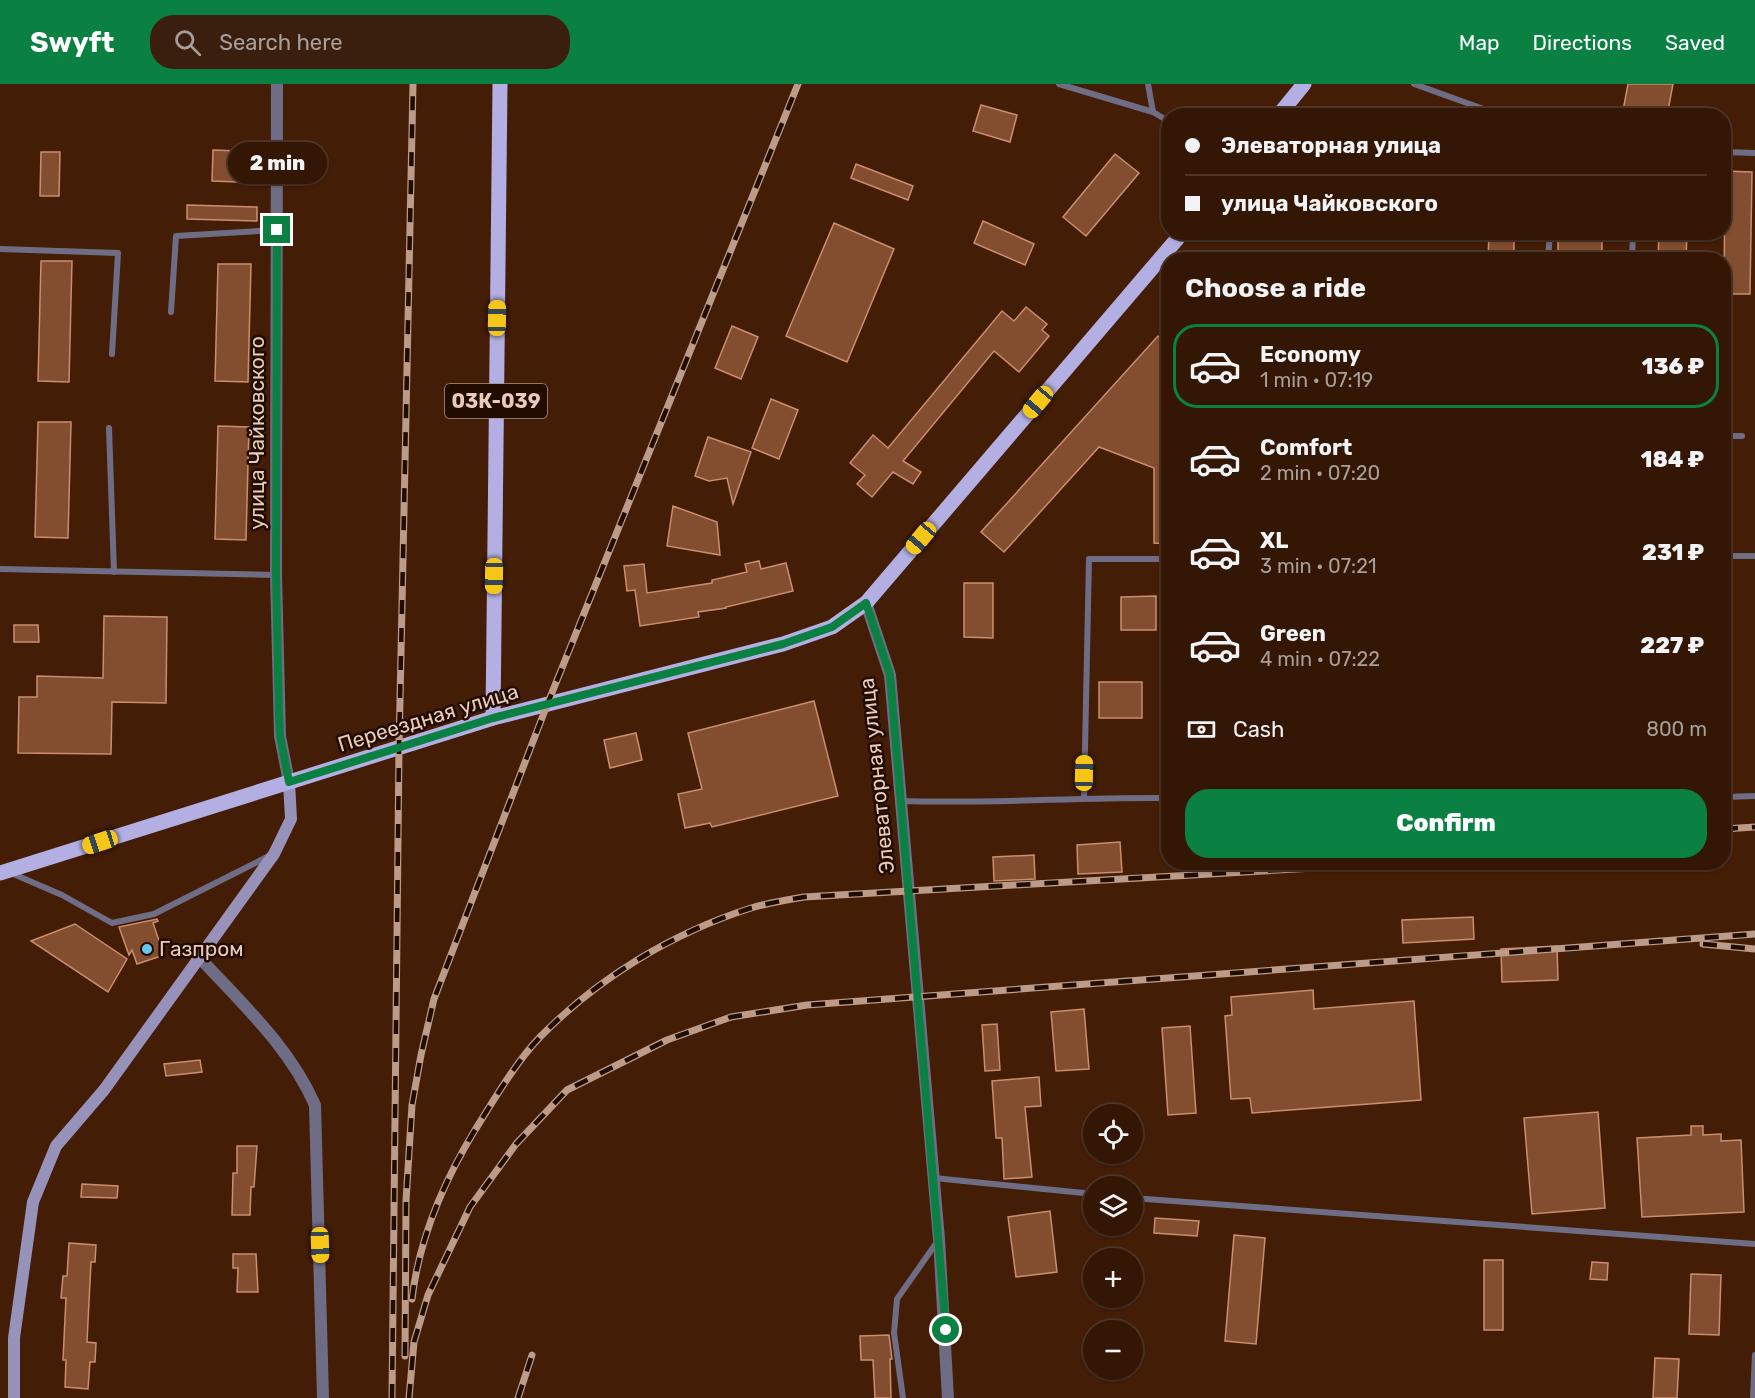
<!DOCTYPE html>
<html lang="en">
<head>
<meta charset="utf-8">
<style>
  :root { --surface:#331604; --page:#3b1f0e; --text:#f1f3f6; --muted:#a99f9a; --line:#4e3526; --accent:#0b8043 }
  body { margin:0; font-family:Rubik,sans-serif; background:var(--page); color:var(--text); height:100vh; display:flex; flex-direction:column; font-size:22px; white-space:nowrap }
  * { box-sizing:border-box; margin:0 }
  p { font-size:20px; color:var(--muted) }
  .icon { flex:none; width:33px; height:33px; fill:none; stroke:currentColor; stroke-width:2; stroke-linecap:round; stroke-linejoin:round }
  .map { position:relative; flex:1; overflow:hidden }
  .panel { position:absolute; left:1161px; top:168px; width:570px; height:618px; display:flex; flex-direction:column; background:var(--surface); border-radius:24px; box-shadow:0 2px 4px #0004,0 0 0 2px var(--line) }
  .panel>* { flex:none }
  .guide { position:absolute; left:1161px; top:24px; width:570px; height:132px; border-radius:24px; box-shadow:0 2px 4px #0004,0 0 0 2px var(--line); display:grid; align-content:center; height:132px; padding:0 24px; background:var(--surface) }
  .tools { position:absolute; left:1083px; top:1020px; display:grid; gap:12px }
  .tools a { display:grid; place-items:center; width:60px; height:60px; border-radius:50%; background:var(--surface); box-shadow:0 2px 4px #0004,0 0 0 2px var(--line); font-size:30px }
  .end { position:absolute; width:27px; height:27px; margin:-14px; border:8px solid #0b8043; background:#fff; box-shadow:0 0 0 3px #fff }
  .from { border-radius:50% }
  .bubble { position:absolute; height:42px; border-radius:21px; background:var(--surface); box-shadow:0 2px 4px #0004,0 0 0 2px var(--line); font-size:20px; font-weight:800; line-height:42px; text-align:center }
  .car { position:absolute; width:18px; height:36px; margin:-18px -9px; border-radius:8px; box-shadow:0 0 4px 2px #0007; background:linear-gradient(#f5c518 24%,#345 0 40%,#f5c518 0 76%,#345 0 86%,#f5c518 0) }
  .guide b { display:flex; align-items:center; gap:21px; height:57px; font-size:22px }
  .guide b+b { border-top:2px solid var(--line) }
  .guide i { width:15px; height:15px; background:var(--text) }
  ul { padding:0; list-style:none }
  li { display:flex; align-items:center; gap:18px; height:84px; margin:0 12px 9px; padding:0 12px; border:3px solid transparent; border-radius:24px }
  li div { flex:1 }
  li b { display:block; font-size:22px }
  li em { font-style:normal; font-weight:800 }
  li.on { border-color:var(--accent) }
  li>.icon { width:54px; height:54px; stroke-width:1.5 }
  h2 { padding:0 24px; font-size:27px; line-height:72px }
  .pay { display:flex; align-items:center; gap:15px; height:66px; padding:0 24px; font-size:22px }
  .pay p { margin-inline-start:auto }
  .action { display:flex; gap:12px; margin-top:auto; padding:12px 24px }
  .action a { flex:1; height:69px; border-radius:24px; background:var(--accent); color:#fff; font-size:24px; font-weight:800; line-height:69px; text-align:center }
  header { display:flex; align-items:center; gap:36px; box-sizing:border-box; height:84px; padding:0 30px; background:var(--accent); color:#fff }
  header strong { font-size:28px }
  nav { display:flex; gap:33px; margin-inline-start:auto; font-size:21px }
  .search { width:420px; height:54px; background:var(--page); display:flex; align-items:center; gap:15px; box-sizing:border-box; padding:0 21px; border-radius:24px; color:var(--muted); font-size:22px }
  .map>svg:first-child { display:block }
  .building { fill:#834d2f; stroke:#ca8e6f; stroke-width:1.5 }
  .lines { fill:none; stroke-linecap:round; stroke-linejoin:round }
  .lane { stroke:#6f6d85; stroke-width:6 }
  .street { stroke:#6f6d85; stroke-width:12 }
  .secondary { stroke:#9692ba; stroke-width:12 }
  .primary { stroke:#b4afe2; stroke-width:15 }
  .rail-casing { stroke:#bd9b89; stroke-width:7 }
  .rail { stroke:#210c02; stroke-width:4.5; stroke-dasharray:14; stroke-linecap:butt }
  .route { stroke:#0b8043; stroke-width:8 }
  .poi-dot { fill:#65c5ee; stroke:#210c02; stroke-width:2 }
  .labels { text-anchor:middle; stroke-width:5; stroke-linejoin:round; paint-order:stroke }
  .shield { fill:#210c02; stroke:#ae9183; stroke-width:1.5 }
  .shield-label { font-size:20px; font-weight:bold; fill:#eacaba }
  .street-label { font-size:21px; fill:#eacaba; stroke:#210c02 }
  .poi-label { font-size:21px; fill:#eacaba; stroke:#210c02; text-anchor:start }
</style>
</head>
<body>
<header>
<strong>Swyft</strong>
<div class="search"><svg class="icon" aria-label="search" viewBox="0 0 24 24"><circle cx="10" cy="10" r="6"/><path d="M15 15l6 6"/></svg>Search here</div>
<nav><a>Map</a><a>Directions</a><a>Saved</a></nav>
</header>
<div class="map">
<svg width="1755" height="1314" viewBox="0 0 1755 1314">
  <rect width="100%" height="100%" fill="#441d06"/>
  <g class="building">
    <path d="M1628 0H1673L1667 32H1622Z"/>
    <path d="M981 21 1017 31 1010 58 973 47Z"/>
    <path d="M213 66 238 67 237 98 212 97Z"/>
    <path d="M41 68H60L59 112H40Z"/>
    <path d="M1115 70 1139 89 1086 152 1063 133Z"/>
    <path d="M856 80 913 102 908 116 851 94Z"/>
    <path d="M1725 87 1752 88 1750 210H1724Z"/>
    <path d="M187 121 257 123V137L187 135Z"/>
    <path d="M983 137 1034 160 1025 181 974 159Z"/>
    <path d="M834 139 894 165 847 278 786 252Z"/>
    <path d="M1489 148H1514V176H1488Z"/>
    <rect x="1558" y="148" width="44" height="28"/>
    <path d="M1659 148H1687L1686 176H1658Z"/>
    <path d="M41 177H72L69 298 38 297Z"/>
    <path d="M218 180H251L248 298 215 297Z"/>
    <path d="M1026 223 1047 240 1042 246 1049 252 1019 288 994 267 903 377 921 388 913 400 893 388 872 413 857 400 865 391 850 379 873 351 888 364 1002 227 1014 237Z"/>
    <path d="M732 242 758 253 741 295 715 284Z"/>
    <path d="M1158 252 1168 261V460L1154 459V384L1099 363 1004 468 981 448Z"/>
    <path d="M771 315 798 326 779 375 752 364Z"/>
    <path d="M38 338H71L68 454 35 453Z"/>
    <path d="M218 342 249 343 246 456 215 455Z"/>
    <path d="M708 353 751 368 733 420 727 394 709 397 695 392Z"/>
    <path d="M673 422 717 438 720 471 667 462Z"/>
    <path d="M759 477 761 485 786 479 793 507 726 523V524L698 528 699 533 640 542 635 506 627 507 624 482 644 480 647 509 712 499V496L747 488 745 480Z"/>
    <path d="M964 499H993V554L964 553Z"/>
    <path d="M1156 512V546H1121V513Z"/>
    <path d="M104 532 167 533 166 619 112 618 111 670 18 669 19 613H37V592L103 594Z"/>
    <path d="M14 541H38L39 558H14Z"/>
    <rect x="1099" y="598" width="43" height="36"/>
    <path d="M814 617 838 712 712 743 710 739 685 744 678 710 702 705 688 649Z"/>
    <path d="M636 649 642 676 610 684 604 656Z"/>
    <path d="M1120 758 1122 788 1078 790 1077 761Z"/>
    <path d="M1034 771 1035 795 994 797 993 773Z"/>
    <path d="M1473 833 1474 855 1403 859 1402 836Z"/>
    <path d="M157 835 158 837 153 839 164 871 137 880 132 866 129 871 119 843Z"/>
    <path d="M75 840 127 875 108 908 31 857Z"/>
    <path d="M1557 862 1558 896 1502 898 1501 865Z"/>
    <path d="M1313 906 1314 925 1414 917 1421 1016 1252 1029 1250 1014 1231 1015 1225 932 1232 931 1231 913Z"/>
    <path d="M1084 925 1089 985 1056 987 1051 928Z"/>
    <path d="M997 940 1000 986 985 987 982 941Z"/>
    <path d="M1190 942 1196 1029 1168 1031 1162 944Z"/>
    <path d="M200 976 202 988 166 992 164 980Z"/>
    <path d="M1039 993 1041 1022 1025 1023 1032 1093 1004 1095 1002 1054H996L992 997Z"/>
    <path d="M1598 1028 1605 1124 1532 1130 1524 1034Z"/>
    <path d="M1691 1042H1703V1051L1721 1050V1057L1741 1056 1744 1128 1642 1133 1637 1054 1691 1051Z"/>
    <path d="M237 1062H257L254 1103H251L250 1131H232L233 1089H237Z"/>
    <path d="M82 1100 118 1102 117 1114 81 1113Z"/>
    <path d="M1050 1127 1057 1188 1016 1193 1008 1133Z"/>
    <path d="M1155 1134 1199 1137 1197 1152 1154 1149Z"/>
    <path d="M1234 1151 1265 1154 1256 1260 1225 1257Z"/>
    <path d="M69 1159 96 1161 95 1178H91L87 1258 96 1259 95 1278H90L88 1305 65 1303 66 1276H63L66 1214H61L63 1192H67Z"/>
    <path d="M233 1170H256L258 1208H237L238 1184H233Z"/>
    <rect x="1484" y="1176" width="19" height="70"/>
    <path d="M1592 1178 1608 1179 1607 1196 1590 1195Z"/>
    <path d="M1691 1190 1721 1191 1719 1251 1689 1250Z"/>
    <path d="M889 1251 892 1275H890L891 1314H875L873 1276H861L860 1252Z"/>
    <path d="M1655 1274 1679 1275 1677 1314H1653Z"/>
  </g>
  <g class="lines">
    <g class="lane">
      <path d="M1059 0 1153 28 1168 37"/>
      <path d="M1148 0 1153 28"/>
      <path d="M1414 0 1503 32"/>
      <path d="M1724 68 1755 69"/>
      <path d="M0 165 118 169 112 270"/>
      <path d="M1548 176 1550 148"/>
      <path d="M1632 176 1633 148"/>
      <path d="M171 228 176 152 276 146"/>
      <path d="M109 344 114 488"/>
      <path d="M1724 352H1742"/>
      <path d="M1724 472H1755"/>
      <path d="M0 485 276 491"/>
      <path d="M1084 713 1089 475H1168"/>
      <path d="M1724 713 1755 712"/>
      <path d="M901 717C990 720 1079 713 1168 714"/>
      <path d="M11 789 62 811 112 839 154 830 271 771"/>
      <path d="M934 1094 1094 1110"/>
      <path d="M1132 1114 1755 1160"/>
      <path d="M903 1314 894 1249 897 1215 937 1158"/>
      <path d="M1753 1314 1755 1271"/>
    </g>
    <g class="street">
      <path d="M277 0 276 491 280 652 289 698"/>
      <path d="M866 519 890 591 939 1155 948 1314"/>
      <path d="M199 873C242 920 289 962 315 1021L323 1314"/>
    </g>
    <path class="secondary" d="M14 1314V1254L33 1118 56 1062 104 1006 274 770 291 735 289 698"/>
    <g class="primary">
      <path d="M1278 32 1304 0"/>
      <path d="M493 634 500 0"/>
      <path d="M0 789 493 634 783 560 832 543 866 519 1183 148"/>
    </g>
    <defs>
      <g id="rail">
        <path d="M1724 745 1755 743"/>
        <path d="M1703 860 1755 865"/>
        <path d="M412 1215C419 1155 444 1097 475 1046 493 1017 516 978 540 953 598 894 672 849 751 824 768 819 786 816 804 813L1421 778"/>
        <path d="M405 1272 406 1117 412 1021 421 971 434 915 547 621 798 0"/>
        <path d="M392 1314 399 664 413 0"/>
        <path d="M409 1314 414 1258 428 1211 470 1123 516 1060 567 1006 667 956 731 933 807 921 1755 850"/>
        <path d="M518 1314 532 1271"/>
      </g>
    </defs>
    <use href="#rail" class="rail-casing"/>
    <use href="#rail" class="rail"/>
  </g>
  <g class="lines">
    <path class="route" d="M277 146 276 491 279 629 280 652 289 698 493 634 783 560 832 543 866 519 890 591 946 1246"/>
  </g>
  <circle class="poi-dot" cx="147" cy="865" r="6"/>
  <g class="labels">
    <rect class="shield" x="445" y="300" width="102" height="34" rx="4.5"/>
    <g class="shield-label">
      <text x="496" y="324">03К-039</text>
    </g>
    <g class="street-label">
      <text transform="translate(257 349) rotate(-90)" y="7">улица Чайковского</text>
      <text transform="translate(428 634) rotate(-17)" y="7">Переездная улица</text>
      <text transform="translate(877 692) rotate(-96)" y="7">Элеваторная улица</text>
    </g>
    <g class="poi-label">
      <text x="159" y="872">Газпром</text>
    </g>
  </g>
</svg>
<div class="tools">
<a><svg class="icon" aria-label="locate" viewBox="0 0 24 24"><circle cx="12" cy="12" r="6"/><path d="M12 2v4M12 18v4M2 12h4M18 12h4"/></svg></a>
<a><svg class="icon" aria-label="layers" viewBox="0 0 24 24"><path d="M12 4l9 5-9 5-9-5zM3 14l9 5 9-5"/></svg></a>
<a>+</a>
<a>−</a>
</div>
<i class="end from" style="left:946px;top:1246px"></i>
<i class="end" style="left:277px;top:146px"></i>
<div class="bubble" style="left:228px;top:58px;width:99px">2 min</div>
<i class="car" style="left:497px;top:234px;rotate:1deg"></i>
<i class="car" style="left:1038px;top:318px;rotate:220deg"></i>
<i class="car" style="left:921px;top:454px;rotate:220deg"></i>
<i class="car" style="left:494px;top:492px;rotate:181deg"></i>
<i class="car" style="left:1084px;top:689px;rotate:1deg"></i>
<i class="car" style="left:100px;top:758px;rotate:252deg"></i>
<i class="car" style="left:320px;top:1161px;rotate:178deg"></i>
<div class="guide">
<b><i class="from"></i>Элеваторная улица</b>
<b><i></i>улица Чайковского</b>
</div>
<section class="panel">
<h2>Choose a ride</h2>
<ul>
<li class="on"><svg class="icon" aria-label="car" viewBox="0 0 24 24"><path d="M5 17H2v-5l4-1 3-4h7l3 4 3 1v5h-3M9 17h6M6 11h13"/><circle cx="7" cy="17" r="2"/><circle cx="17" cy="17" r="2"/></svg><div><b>Economy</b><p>1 min · 07:19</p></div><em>136 ₽</em></li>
<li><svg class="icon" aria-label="car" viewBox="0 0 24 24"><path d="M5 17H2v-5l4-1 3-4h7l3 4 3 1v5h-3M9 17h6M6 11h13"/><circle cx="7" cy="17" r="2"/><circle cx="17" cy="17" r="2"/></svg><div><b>Comfort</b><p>2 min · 07:20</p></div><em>184 ₽</em></li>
<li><svg class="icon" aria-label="car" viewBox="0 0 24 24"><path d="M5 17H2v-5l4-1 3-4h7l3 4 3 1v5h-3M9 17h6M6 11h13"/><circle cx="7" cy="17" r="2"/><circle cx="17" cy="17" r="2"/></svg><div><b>XL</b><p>3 min · 07:21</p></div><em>231 ₽</em></li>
<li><svg class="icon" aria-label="car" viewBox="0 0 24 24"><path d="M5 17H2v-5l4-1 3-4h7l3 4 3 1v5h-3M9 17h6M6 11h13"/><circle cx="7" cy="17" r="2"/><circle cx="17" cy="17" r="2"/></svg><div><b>Green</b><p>4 min · 07:22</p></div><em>227 ₽</em></li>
</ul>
<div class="pay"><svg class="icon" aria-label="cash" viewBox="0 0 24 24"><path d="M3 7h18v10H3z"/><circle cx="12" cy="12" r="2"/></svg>Cash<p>800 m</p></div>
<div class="action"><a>Confirm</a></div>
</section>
</div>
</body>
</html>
